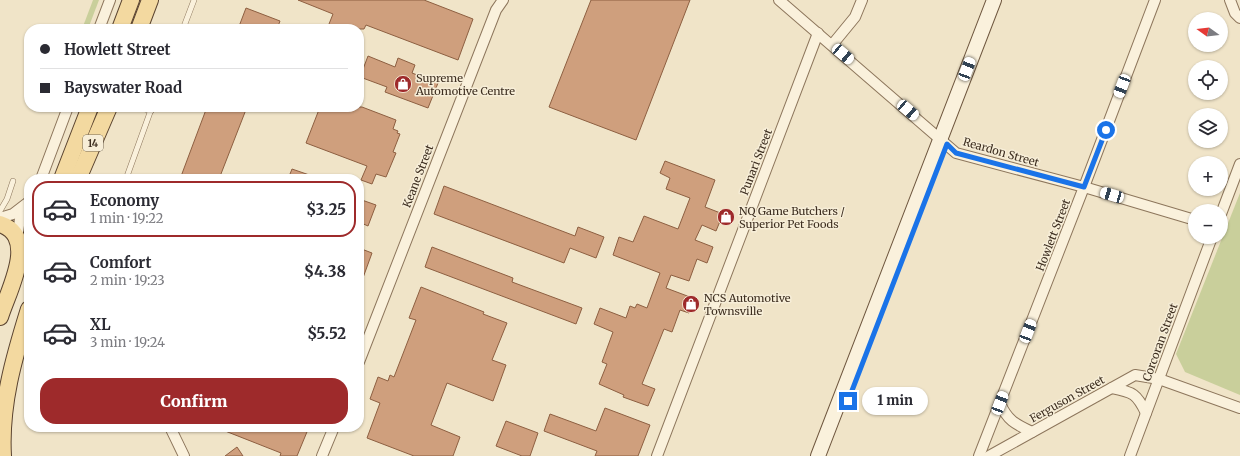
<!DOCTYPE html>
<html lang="en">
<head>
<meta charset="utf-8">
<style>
  :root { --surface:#fff; --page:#f7f7f7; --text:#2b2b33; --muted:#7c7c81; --line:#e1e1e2; --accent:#9e2a2b }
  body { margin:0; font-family:Merriweather,serif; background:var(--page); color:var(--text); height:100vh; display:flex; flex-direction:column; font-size:15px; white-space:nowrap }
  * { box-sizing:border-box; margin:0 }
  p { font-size:13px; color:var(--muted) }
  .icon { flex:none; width:22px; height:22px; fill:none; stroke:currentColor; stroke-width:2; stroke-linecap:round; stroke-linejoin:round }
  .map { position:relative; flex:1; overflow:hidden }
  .details { position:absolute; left:24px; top:174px; width:340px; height:258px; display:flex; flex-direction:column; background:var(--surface); border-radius:16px; box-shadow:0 1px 3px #0004 }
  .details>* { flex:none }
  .guide { position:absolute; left:24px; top:24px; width:340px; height:88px; border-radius:16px; box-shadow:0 1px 3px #0004; display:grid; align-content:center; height:88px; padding:0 16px; background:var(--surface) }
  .needle { width:26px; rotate:285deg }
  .buttons { position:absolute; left:1188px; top:12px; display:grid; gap:8px }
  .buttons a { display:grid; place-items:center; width:40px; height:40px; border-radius:50%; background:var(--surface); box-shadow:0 1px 3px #0004; font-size:20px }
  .end { position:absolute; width:18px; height:18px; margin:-9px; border:5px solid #1a73e8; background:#fff; box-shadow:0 0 0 2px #fff }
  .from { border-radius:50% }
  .bubble { position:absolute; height:28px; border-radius:14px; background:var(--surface); box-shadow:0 1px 3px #0004; font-size:13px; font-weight:800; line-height:28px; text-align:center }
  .car { position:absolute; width:12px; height:24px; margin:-12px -6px; border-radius:5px; box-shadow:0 0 3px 1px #0007; background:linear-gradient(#fff 24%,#345 0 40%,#fff 0 76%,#345 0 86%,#fff 0) }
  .guide b { display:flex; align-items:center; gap:14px; height:38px; font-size:15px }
  .guide b+b { border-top:1px solid var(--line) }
  .guide i { width:10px; height:10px; background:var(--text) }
  ul { padding:7px 0 0; list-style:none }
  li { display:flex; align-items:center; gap:12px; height:56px; margin:0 8px 6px; padding:0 8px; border:2px solid transparent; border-radius:16px }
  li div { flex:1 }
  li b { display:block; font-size:15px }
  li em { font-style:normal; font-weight:800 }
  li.current { border-color:var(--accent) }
  li>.icon { width:36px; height:36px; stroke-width:1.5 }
  .button { display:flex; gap:8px; margin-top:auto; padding:8px 16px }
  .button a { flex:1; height:46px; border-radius:16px; background:var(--accent); color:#fff; font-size:16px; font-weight:800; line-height:46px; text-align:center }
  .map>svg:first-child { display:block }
  .green { fill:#c9cf9b }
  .building { fill:#cf9f7d; stroke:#8d5f41 }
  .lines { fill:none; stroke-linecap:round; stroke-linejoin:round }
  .lane-casing { stroke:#8d765c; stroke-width:6 }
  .street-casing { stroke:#8d765c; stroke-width:12 }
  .secondary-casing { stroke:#6f573f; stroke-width:16 }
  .primary-casing { stroke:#5b4430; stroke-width:18 }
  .lane { stroke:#faf1dc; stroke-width:5 }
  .street { stroke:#faf1dc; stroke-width:10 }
  .secondary { stroke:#faf1dc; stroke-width:14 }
  .primary { stroke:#f3d9a0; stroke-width:16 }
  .route { stroke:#1a73e8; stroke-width:5 }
  .labels { text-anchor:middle; stroke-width:3; stroke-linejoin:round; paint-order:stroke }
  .shield { fill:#f7eed8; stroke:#756857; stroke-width:1 }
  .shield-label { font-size:10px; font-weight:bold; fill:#3d2e20 }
  .poi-label { font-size:11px; fill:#3d2e20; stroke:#f7eed8; text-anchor:start }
  .street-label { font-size:11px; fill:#3d2e20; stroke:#f7eed8 }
</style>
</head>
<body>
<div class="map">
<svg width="1240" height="456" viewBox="0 0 1240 456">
  <rect width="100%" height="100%" fill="#f0e4c8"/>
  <g class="green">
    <path d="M93 0H99L88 29H82Z"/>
    <path d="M1240 193V395L1185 372 1176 354Z"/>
  </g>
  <g class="building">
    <path d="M298 0H424L473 19 458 60 366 25 364 29H327L333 14Z"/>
    <path d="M591 0H690L636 140 549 107Z"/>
    <path d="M246 8 280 21 277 29H238Z"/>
    <path d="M368 56 395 67 398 58 415 65 412 73 438 83 428 108 385 92 387 87 360 77Z"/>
    <path d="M207 107H247L219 179H180Z"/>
    <path d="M320 107H362L396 120 393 129 398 131 397 133 400 134 393 152 396 153 386 177 376 174 372 184 361 180 367 166 306 143Z"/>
    <path d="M665 161 715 180 705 207 723 214 716 231 702 225 695 240 713 247 707 263 697 259 689 281 671 275 666 288 690 297V299L694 301 689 313 680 310 672 332 664 329 642 384 655 389 648 406 623 397 624 395 599 384 607 364 602 362 613 332 594 324 600 308 626 318 630 306 635 308 637 304 647 308 660 273 613 255 619 237 633 242 644 216 678 229 690 198 666 189 670 178 660 173Z"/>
    <path d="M292 169 318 178V179H288Z"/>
    <path d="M444 186 575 236 578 227 604 237 596 258 570 248 564 263 434 214Z"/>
    <path d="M359 199 376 205 368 226 359 222Z"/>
    <path d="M432 247 513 278 512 282 582 308 576 324 425 267Z"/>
    <path d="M359 248 372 253 360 286H359Z"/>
    <path d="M421 287 484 312 483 314 507 323 492 360 506 365 493 401 447 383 431 425 460 437 453 456H414L367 438 380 403 370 399 378 377 388 381 390 375 394 377 416 320 409 318Z"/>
    <path d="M605 408 650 425 638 456H595L597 451 544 431 550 414 596 431Z"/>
    <path d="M506 421 538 433 530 456H522L496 446Z"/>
    <path d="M215 427H309L297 456H280L281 453Z"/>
    <path d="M237 447 243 456H225Z"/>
  </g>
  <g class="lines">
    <defs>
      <g id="lane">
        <path d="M183 29 194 0"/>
        <path d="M138 107 151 111"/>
        <path d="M126 179 152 107"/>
        <path d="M0 211 7 199 13 181"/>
      </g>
      <g id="street">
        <path d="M779 0 956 153 1084 187 1195 220"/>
        <path d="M1230 0 1235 13 1240 18"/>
        <path d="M99 29 110 0"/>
        <path d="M832 45 855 17 862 0"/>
        <path d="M41 179 68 107"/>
        <path d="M1221 214 1240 164"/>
        <path d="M0 218 13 214 26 204"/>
        <path d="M17 238 20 219 29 201"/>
        <path d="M359 362 496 10 503 0"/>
        <path d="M1112 388C1133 392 1137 394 1146 413"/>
        <path d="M1000 403C1007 420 1015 424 1032 432"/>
        <path d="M170 427 184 456"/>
        <path d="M322 456 334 427"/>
        <path d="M657 456 818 33"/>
        <path d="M979 456 1084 187 1155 0"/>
        <path d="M989 456 1135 375 1159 379 1240 408"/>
        <path d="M1130 456 1212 237"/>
      </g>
      <path id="secondary" d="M818 456 994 0"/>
      <g id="primary">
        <path d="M120 29 131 0"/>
        <path d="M139 29 150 0"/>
        <path d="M62 179 90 107"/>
        <path d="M78 179 109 107"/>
        <path d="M0 224C39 237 8 291 0 317"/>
        <path d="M3 456C0 405 14 357 29 309"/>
      </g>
    </defs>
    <use href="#lane" class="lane-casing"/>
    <use href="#street" class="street-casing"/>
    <use href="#secondary" class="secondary-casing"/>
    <use href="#primary" class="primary-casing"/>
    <use href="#lane" class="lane"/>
    <use href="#street" class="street"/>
    <use href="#secondary" class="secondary"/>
    <use href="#primary" class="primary"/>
  </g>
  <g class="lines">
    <path class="route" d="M848 401 947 144 956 153 1084 187 1106 130"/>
  </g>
  <defs>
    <symbol id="shop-disc" viewBox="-11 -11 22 22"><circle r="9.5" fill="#9e2a2b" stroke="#f7eed8"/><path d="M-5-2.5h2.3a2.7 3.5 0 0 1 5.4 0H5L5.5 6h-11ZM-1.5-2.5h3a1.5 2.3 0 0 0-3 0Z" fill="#fff"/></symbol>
  </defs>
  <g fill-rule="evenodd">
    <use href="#shop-disc" x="393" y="74" width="20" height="20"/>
    <use href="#shop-disc" x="716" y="207" width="20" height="20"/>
    <use href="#shop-disc" x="681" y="294" width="20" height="20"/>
  </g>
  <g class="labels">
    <rect class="shield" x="83" y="135" width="20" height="16" rx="3"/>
    <g class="shield-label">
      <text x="93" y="147">14</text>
    </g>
    <g class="poi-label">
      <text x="416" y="82">Supreme<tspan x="416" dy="13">Automotive Centre</tspan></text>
      <text x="739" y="215">NQ Game Butchers /<tspan x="739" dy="13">Superior Pet Foods</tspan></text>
      <text x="704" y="302">NCS Automotive<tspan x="704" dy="13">Townsville</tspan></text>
    </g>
    <g class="street-label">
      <text transform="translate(1001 152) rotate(16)" y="4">Reardon Street</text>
      <text transform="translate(756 162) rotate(-69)" y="4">Punari Street</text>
      <text transform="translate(418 176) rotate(-69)" y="4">Keane Street</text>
      <text transform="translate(1053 235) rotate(-69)" y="4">Howlett Street</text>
      <text transform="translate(1160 342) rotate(-70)" y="4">Corcoran Street</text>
      <text transform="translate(1067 399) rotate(-29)" y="4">Ferguson Street</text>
    </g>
  </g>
</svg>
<div class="buttons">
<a><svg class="needle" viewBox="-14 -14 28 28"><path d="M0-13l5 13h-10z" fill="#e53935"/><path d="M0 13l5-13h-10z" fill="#7c7c81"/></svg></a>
<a><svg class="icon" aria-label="locate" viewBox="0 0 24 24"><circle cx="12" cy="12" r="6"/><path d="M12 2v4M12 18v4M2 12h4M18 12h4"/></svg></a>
<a><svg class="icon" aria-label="layers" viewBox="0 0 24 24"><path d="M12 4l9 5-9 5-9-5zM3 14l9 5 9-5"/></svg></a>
<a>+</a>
<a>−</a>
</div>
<i class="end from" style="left:1106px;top:130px"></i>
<i class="end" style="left:848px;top:401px"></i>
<div class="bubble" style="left:862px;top:387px;width:66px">1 min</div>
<i class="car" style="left:843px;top:54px;rotate:130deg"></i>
<i class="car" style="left:967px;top:69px;rotate:21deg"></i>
<i class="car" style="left:1122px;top:86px;rotate:201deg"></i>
<i class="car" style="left:908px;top:110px;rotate:131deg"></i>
<i class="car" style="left:1112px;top:195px;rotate:286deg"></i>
<i class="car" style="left:1028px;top:331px;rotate:21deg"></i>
<i class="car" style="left:1000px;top:403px;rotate:21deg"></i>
<div class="guide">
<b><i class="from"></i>Howlett Street</b>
<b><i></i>Bayswater Road</b>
</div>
<section class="details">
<ul>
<li class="current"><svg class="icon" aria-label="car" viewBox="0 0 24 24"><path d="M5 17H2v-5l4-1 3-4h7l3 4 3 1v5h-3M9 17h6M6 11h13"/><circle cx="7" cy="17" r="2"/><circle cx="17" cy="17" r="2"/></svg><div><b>Economy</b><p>1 min · 19:22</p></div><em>$3.25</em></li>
<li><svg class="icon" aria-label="car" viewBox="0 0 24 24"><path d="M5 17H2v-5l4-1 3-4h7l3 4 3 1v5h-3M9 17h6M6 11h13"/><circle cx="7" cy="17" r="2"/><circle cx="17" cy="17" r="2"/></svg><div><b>Comfort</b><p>2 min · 19:23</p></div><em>$4.38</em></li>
<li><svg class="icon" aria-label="car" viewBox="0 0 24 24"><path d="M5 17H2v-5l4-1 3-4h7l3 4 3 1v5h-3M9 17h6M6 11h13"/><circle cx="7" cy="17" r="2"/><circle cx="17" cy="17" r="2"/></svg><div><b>XL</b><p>3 min · 19:24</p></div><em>$5.52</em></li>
</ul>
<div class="button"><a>Confirm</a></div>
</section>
</div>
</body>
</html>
